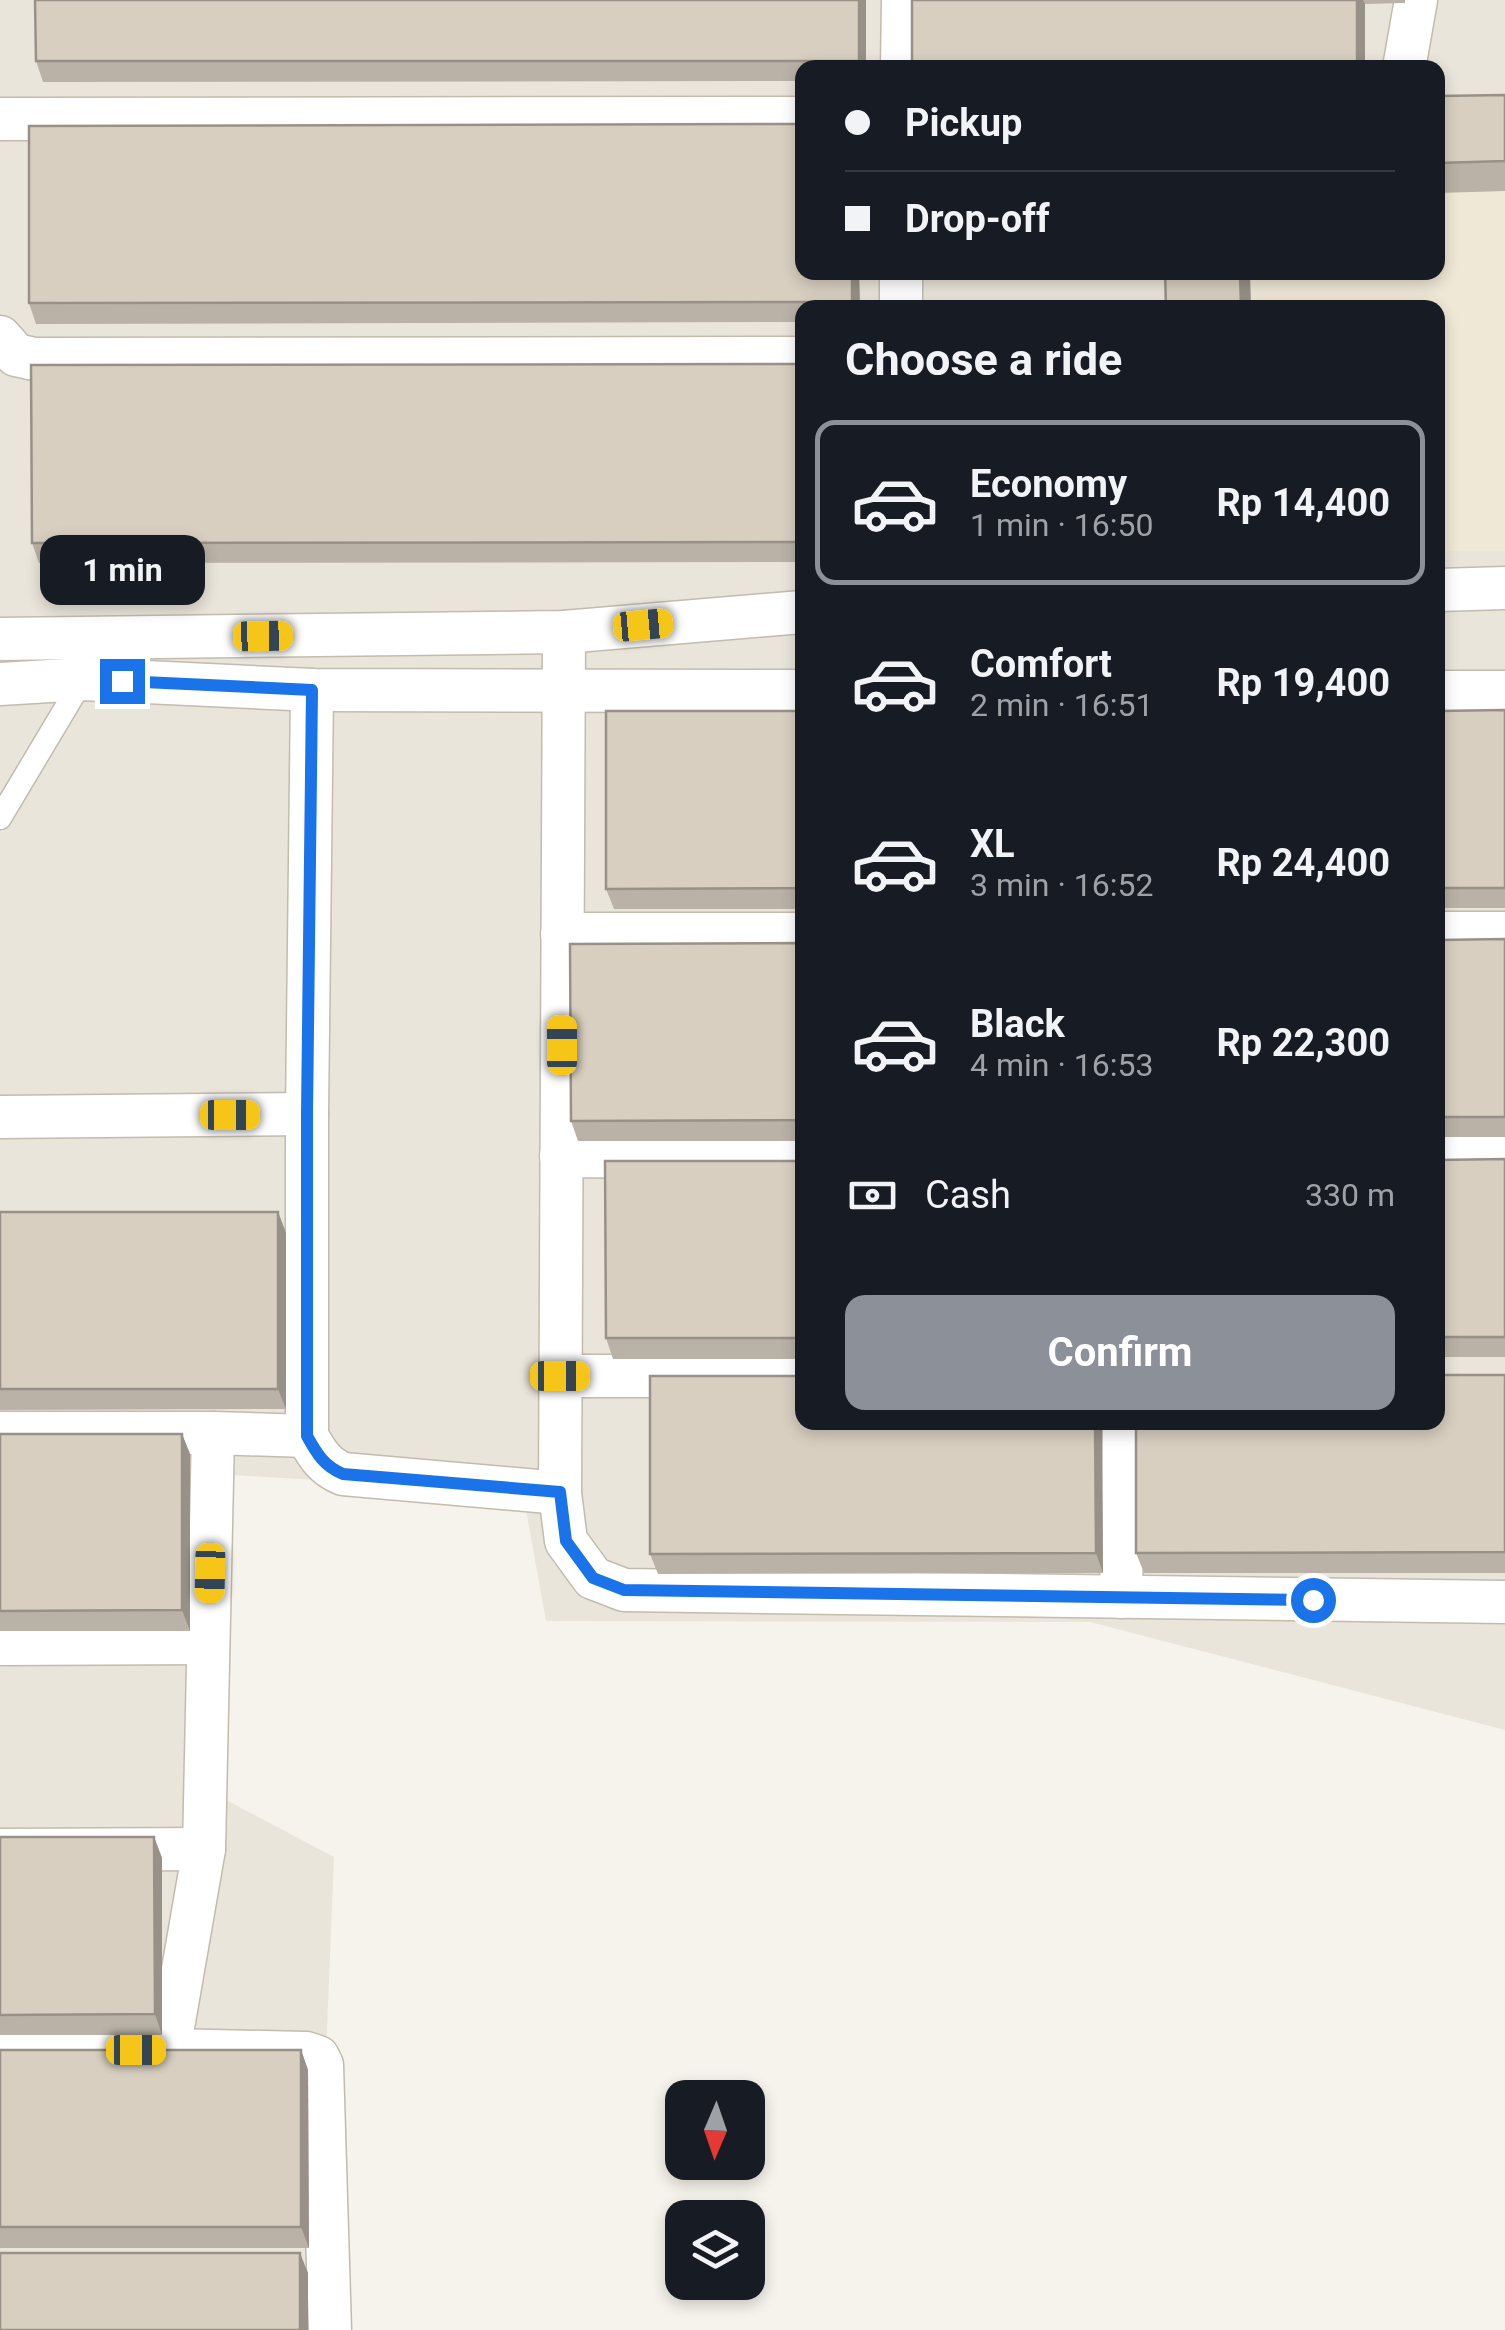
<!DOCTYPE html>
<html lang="en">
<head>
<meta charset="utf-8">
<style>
  :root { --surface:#171b24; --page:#242831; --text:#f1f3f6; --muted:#9ea1a6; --line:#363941; --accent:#8c9099 }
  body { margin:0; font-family:Roboto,sans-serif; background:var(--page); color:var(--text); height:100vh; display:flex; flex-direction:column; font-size:38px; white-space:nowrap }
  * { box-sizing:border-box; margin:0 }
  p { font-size:32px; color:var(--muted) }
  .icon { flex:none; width:55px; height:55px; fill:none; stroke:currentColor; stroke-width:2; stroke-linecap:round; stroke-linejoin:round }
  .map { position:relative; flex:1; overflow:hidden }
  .side { position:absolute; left:795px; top:300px; width:650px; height:1130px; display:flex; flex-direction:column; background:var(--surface); border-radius:20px; box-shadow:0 5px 15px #0003 }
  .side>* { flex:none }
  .hud { position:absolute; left:795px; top:60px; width:650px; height:220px; border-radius:20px; box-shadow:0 5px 15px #0003; display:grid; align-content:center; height:220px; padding:0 50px; background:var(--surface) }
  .needle { width:65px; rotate:182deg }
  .controls { position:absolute; left:665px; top:2080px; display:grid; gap:20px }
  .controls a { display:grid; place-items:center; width:100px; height:100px; border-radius:20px; background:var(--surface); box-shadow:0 5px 15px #0003; font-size:50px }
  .end { position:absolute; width:45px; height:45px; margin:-22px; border:12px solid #1a73e8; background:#fff; box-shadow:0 0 0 5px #fff }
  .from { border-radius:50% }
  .bubble { position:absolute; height:70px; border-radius:20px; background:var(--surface); box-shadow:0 5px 15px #0003; font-size:32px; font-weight:700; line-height:70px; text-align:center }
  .car { position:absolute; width:30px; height:60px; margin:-30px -15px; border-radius:12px; box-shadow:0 0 8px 2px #0007; background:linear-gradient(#f5c518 24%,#345 0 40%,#f5c518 0 76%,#345 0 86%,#f5c518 0) }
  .hud b { display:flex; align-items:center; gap:35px; height:95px; font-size:38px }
  .hud b+b { border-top:2px solid var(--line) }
  .hud i { width:25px; height:25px; background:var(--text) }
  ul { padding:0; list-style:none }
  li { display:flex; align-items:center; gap:30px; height:165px; margin:0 20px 15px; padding:0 30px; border:5px solid transparent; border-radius:20px }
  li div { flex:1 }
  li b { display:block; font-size:38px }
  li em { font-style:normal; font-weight:700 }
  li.current { border-color:var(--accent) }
  li>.icon { width:90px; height:90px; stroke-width:1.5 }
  h2 { padding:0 50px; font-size:45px; line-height:120px }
  .pay { display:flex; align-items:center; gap:25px; height:110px; padding:0 50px; font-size:38px }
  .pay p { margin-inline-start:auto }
  .action { display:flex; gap:20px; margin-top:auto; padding:20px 50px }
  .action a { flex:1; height:115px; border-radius:20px; background:var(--accent); color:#fff; font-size:40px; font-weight:700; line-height:115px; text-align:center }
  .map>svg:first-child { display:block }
  .residential { fill:#eae5da; fill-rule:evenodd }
  .education { fill:#efe8d6 }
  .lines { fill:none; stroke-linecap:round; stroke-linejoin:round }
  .service-casing { stroke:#c2bbae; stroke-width:25 }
  .minor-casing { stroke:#c2bbae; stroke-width:45 }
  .service { stroke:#fff; stroke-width:22 }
  .minor { stroke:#fff; stroke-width:42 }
  .wall { fill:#bab2a6 }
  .shaded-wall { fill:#979187 }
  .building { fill:#d8cfc1; stroke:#979187; stroke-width:2.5 }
  .route { stroke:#1a73e8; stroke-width:12 }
</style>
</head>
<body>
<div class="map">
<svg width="1505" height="2330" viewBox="0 0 1505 2330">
  <rect width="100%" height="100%" fill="#f6f3ec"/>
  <path class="residential" d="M0 0H1505V1730L1090 1622 546 1621 523 1493 232 1475 211 1792 334 1857 319 2225 333 2330H0ZM802 68H1438V272H802ZM802 308H1438V1422H802Z"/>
  <path class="education" d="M1505 112V551H1438V308H1191L1192 273 1438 272V113Z"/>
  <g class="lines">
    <defs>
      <path id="service" d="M0 818 83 679"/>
      <g id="minor">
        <path d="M902 68 903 0"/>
        <path d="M1404 68 1416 0"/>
        <path d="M0 119 802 118"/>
        <path d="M901 308V272"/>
        <path d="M0 337 16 355 34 359 802 358"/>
        <path d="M1438 590 1505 588"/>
        <path d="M564 632 560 1493 566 1541 593 1578 624 1590 1505 1602"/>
        <path d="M0 639 564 632 802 612"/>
        <path d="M0 684 83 679 312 690 802 691"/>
        <path d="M312 690 307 1114V1436C317 1454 324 1466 343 1474L560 1493"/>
        <path d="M1438 692H1505"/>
        <path d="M1438 933H1505"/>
        <path d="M562 934H802"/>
        <path d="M0 1117 307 1114"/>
        <path d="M561 1156 802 1158"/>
        <path d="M1438 1158H1505"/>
        <path d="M560 1376H802"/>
        <path d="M0 1433H213L307 1436"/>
        <path d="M1121 1597 1124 1422"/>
        <path d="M0 1644 208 1643"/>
        <path d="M0 1850 204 1849"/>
        <path d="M169 2050 204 1849 213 1433"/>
        <path d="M0 2051 169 2050 306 2053 318 2057 322 2065 330 2330"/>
      </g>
    </defs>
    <use href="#service" class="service-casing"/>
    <use href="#minor" class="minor-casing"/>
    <use href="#service" class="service"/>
    <use href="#minor" class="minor"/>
  </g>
  <g class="wall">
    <path d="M866 0V68H802V81L43 82 36 61Z"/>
    <path d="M912 0H1405V3L1365 4V68H912Z"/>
    <path d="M1505 95V191L1438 193V96Z"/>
    <path d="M802 272H859L860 308H802V322L36 324 29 303Z"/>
    <path d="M802 364V562L39 563 32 543Z"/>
    <path d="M1505 710V908H1438V711Z"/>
    <path d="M802 711V909H614L606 889Z"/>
    <path d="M1505 939V1137H1438V940Z"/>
    <path d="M802 943V1141H578L571 1121Z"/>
    <path d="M1505 1159V1357H1438V1160Z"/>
    <path d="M802 1161V1359H613L606 1338Z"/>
    <path d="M0 1212H278L286 1233V1409L0 1410Z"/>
    <path d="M1505 1375V1573H1144L1136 1553Z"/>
    <path d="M1102 1422 1103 1573 658 1574 650 1554Z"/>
    <path d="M0 1434H182L190 1454V1631H0Z"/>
    <path d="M0 1837H154L162 1858V2035H0Z"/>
    <path d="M0 2050H301L308 2070 309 2248H0Z"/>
  </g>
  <g class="shaded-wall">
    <path d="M859 0H866V68H861L859 61Z"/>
    <path d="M1357 0H1363L1365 4V68H1357Z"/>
    <path d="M852 272H859L860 308H854L852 302Z"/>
    <path d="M1240 272H1250L1251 308H1241Z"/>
    <path d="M278 1212 286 1233V1409L278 1389Z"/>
    <path d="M1095 1422H1102L1103 1573 1096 1553Z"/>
    <path d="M182 1434 190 1454V1631L182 1610Z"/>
    <path d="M154 1837 162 1858V2035L155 2014Z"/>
    <path d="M301 2050 308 2070 309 2248 301 2227Z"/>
    <path d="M300 2253 308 2273V2330H300Z"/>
  </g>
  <g class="building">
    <path d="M35 0H859V61H36Z"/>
    <rect x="912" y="0" width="445" height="68"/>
    <path d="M1505 95V161L1438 163V96Z"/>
    <path d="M802 124V272H852V302L29 303V126Z"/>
    <path d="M1165 272H1240L1241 308H1166Z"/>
    <path d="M802 364V542L32 543 31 365Z"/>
    <path d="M1505 710V888H1438V711Z"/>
    <path d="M606 711H802V888L606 889Z"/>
    <path d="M1505 939V1117H1438V940Z"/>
    <path d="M802 943V1120L571 1121 570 944Z"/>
    <path d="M1505 1159V1337H1438V1160Z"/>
    <path d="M605 1161H802V1338H606Z"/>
    <rect x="0" y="1212" width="278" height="177"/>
    <path d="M1438 1375H1505V1552L1136 1553V1422H1438Z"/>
    <path d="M650 1376H802V1422H1095L1096 1553 650 1554Z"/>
    <path d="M0 1434H182V1610L0 1611Z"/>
    <path d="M0 1837H154L155 2014 0 2015Z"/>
    <rect x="0" y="2050" width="301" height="177"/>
    <rect x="0" y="2253" width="300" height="77"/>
  </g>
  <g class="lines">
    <path class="route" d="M122 681 312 690 307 1114V1436C317 1454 324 1466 343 1474L560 1492 566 1541 593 1578 624 1590 1313 1600"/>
  </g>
</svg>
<div class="controls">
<a><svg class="needle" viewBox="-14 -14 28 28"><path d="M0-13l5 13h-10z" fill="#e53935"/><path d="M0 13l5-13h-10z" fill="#9ea1a6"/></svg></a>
<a><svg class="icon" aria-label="layers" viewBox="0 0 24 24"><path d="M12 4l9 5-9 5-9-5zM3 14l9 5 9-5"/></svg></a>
</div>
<i class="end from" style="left:1313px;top:1600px"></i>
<i class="end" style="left:122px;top:681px"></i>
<div class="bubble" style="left:40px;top:535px;width:165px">1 min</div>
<i class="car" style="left:643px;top:625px;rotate:85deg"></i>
<i class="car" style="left:263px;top:636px;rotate:89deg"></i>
<i class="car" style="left:562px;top:1045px;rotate:0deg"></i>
<i class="car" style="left:230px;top:1115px;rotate:90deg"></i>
<i class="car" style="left:560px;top:1376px;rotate:90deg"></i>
<i class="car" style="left:210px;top:1573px;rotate:181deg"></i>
<i class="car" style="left:136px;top:2050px;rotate:90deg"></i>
<div class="hud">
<b><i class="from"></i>Pickup</b>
<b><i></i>Drop-off</b>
</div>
<section class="side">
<h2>Choose a ride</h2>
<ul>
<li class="current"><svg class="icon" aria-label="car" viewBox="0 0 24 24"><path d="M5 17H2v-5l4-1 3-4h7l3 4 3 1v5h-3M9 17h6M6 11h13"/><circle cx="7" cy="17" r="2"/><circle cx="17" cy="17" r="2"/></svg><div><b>Economy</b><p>1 min · 16:50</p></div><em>Rp 14,400</em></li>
<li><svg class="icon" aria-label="car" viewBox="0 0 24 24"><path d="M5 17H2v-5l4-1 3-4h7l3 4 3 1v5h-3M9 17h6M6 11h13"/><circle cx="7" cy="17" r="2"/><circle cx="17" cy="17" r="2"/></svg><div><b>Comfort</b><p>2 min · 16:51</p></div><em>Rp 19,400</em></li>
<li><svg class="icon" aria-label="car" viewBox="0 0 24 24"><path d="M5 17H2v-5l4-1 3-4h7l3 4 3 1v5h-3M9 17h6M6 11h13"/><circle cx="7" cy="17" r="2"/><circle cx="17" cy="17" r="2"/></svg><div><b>XL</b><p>3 min · 16:52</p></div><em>Rp 24,400</em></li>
<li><svg class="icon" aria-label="car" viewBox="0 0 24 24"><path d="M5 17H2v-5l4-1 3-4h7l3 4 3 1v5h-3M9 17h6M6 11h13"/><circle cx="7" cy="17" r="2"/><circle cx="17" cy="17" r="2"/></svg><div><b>Black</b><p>4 min · 16:53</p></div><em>Rp 22,300</em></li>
</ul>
<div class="pay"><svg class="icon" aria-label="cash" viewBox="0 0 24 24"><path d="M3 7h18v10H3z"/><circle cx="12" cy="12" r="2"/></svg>Cash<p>330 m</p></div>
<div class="action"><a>Confirm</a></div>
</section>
</div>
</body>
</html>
